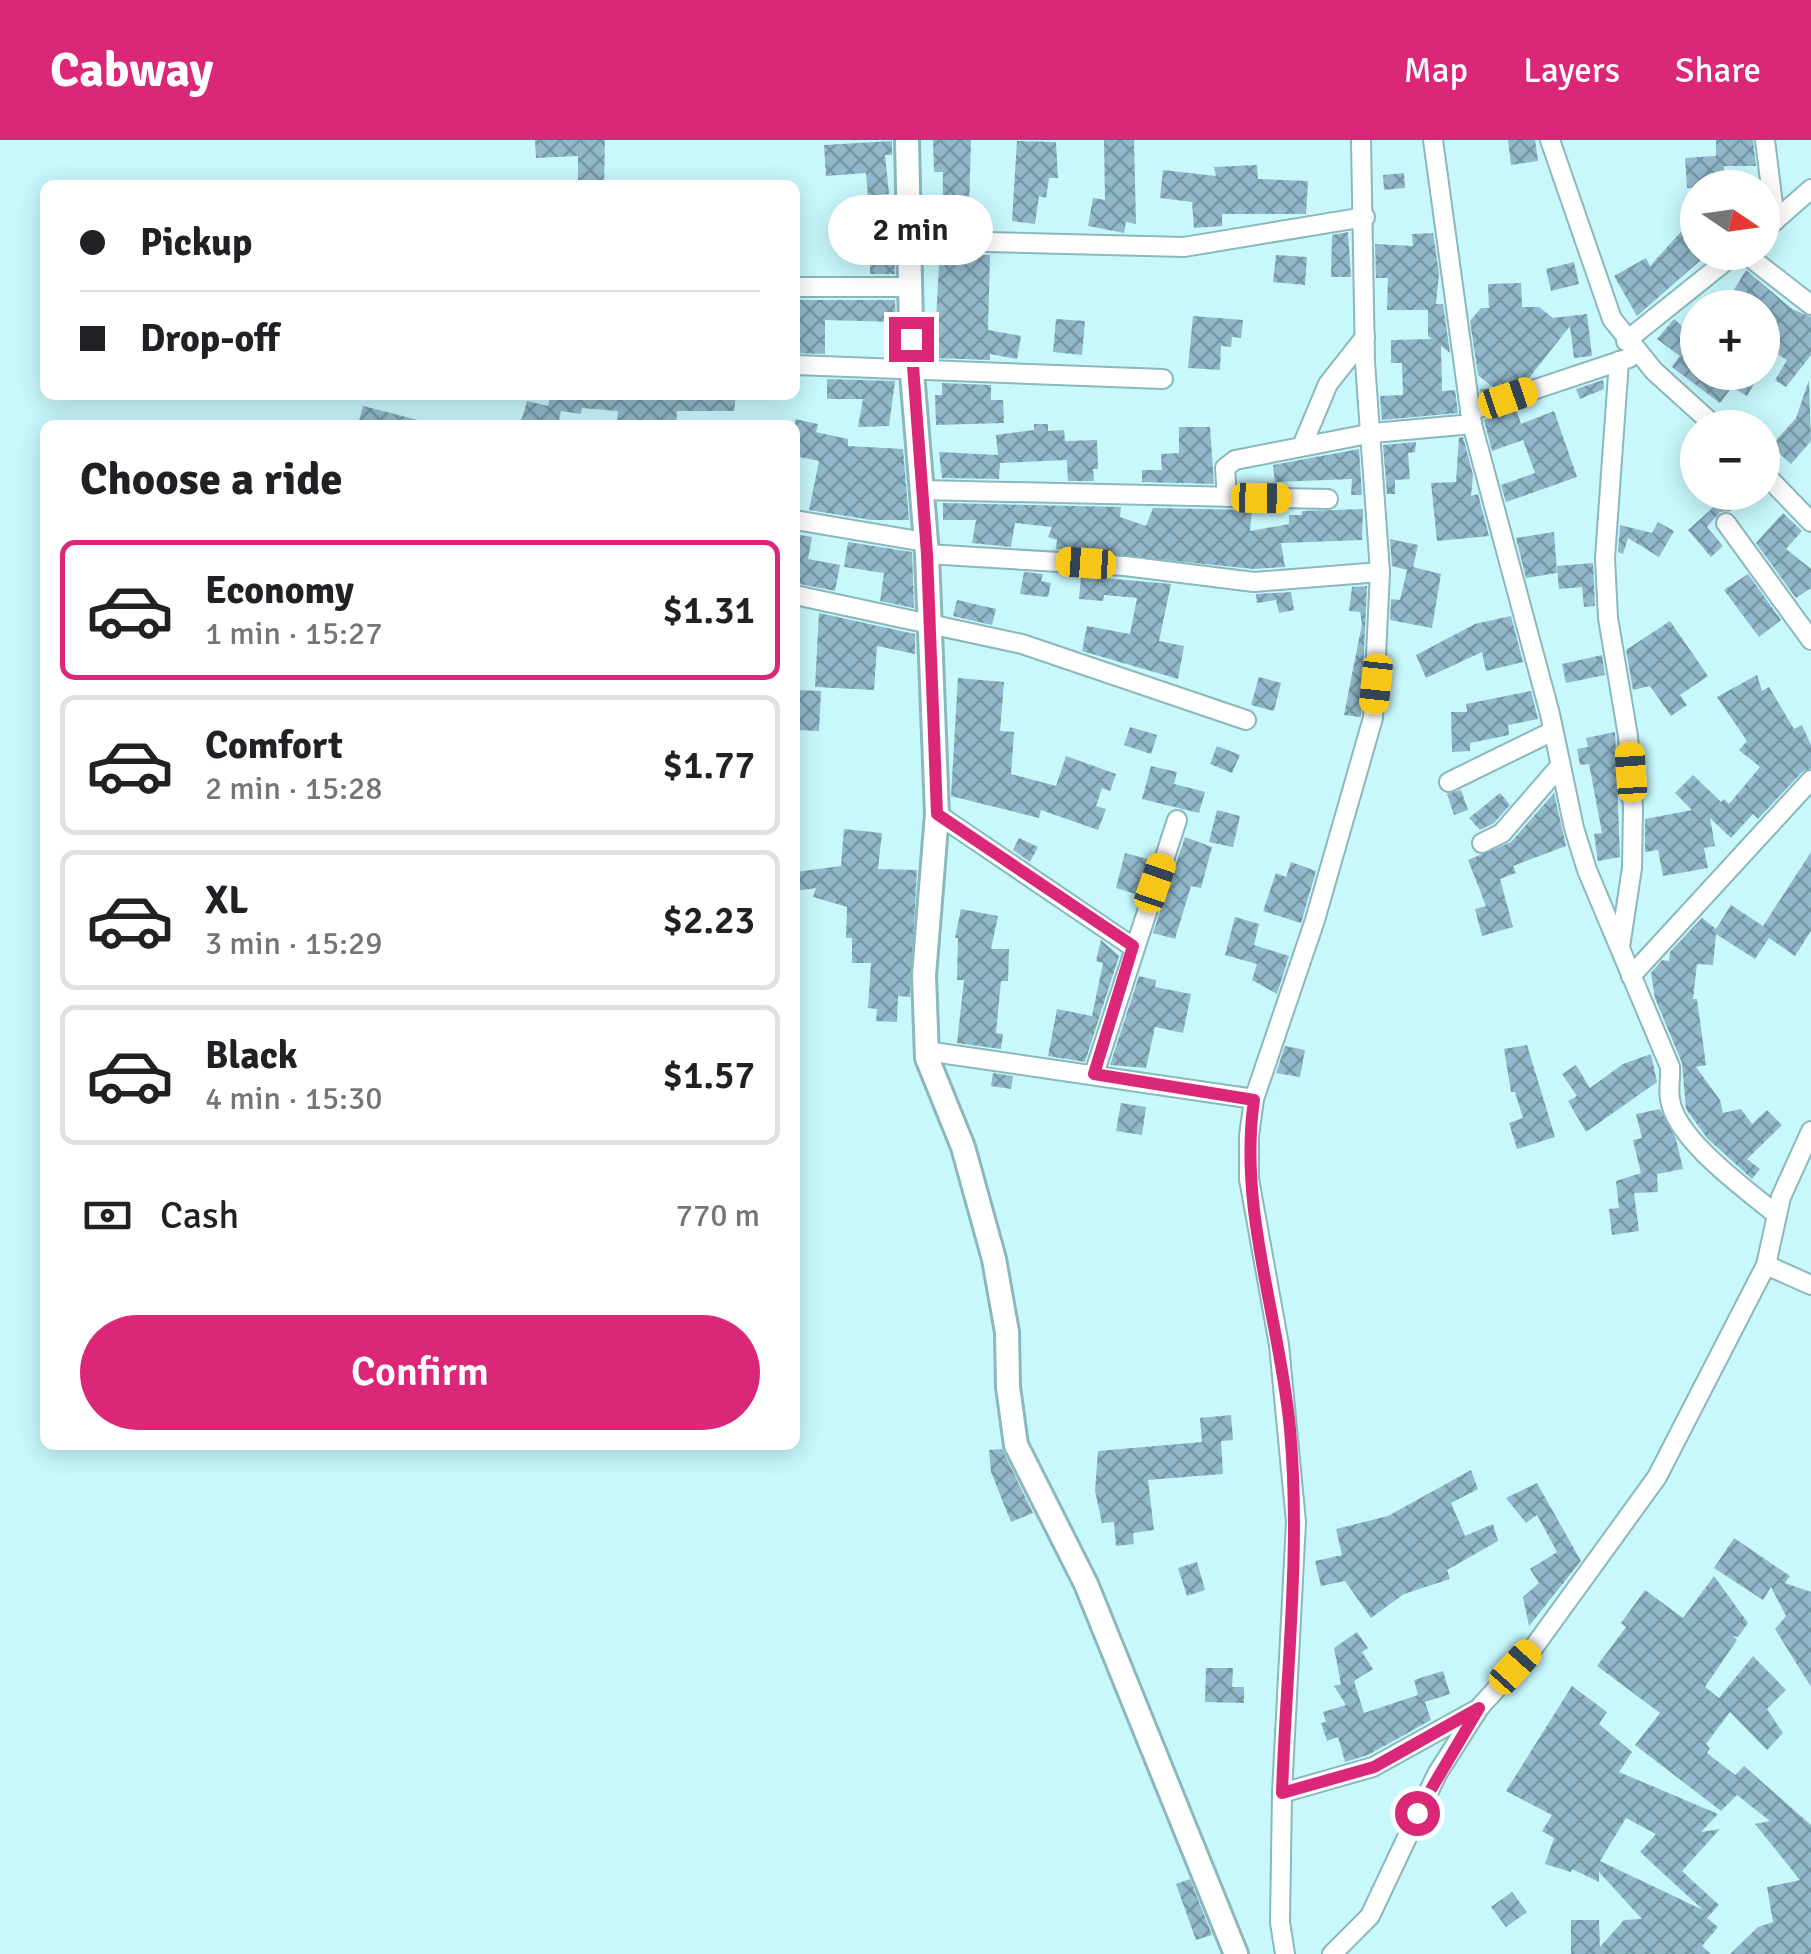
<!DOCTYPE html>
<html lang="en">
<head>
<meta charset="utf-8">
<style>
  :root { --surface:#fff; --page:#f6f6f6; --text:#202124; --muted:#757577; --line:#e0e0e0; --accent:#db2777 }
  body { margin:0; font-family:Signika,sans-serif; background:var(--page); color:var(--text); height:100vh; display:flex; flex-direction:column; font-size:38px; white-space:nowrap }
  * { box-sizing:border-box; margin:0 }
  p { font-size:32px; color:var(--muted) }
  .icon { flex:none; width:55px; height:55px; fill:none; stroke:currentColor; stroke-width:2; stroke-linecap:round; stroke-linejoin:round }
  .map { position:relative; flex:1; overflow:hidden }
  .details { position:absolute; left:40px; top:280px; width:760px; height:1030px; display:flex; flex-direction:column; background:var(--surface); border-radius:15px; box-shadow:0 5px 25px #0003 }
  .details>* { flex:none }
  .banner { position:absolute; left:40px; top:40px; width:760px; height:220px; border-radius:15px; box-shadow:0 5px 25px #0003; display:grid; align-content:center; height:220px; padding:0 40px; background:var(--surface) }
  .needle { width:65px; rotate:103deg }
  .controls { position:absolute; left:1680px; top:30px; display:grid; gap:20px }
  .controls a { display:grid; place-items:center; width:100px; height:100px; border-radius:50%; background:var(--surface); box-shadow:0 5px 25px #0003; font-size:50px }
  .end { position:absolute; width:45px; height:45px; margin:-22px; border:12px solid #db2777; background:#fff; box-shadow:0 0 0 5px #fff }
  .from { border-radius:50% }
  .bubble { position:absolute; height:70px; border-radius:35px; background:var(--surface); box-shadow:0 5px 25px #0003; font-size:32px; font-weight:600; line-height:70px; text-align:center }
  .car { position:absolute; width:30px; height:60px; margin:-30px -15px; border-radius:12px; box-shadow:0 0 8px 2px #0007; background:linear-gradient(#f5c518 24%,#345 0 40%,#f5c518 0 76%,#345 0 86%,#f5c518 0) }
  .banner b { display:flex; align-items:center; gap:35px; height:95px; font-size:38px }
  .banner b+b { border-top:2px solid var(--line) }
  .banner i { width:25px; height:25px; background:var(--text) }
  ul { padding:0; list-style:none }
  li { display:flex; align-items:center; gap:30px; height:140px; margin:0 20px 15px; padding:0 20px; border:5px solid var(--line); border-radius:15px }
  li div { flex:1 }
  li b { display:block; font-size:38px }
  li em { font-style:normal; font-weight:600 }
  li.active { border-color:var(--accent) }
  li>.icon { width:90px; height:90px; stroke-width:1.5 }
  h2 { padding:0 40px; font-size:45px; line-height:120px }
  .pay { display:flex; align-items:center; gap:25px; height:110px; padding:0 40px; font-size:38px }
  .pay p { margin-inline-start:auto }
  .cta { display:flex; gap:20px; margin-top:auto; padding:20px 40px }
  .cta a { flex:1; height:115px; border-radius:60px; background:var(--accent); color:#fff; font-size:40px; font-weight:600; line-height:115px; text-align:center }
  header { display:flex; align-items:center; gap:60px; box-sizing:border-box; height:140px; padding:0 50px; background:var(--accent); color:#fff }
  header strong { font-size:48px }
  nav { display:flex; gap:55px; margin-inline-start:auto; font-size:35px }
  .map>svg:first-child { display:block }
  .building { fill:url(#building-cross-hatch); fill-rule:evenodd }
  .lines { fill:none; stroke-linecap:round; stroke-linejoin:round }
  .minor-casing { stroke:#8ab8bc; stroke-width:22 }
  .tertiary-casing { stroke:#8ab8bc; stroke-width:28 }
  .minor { stroke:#fff; stroke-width:18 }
  .tertiary { stroke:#fff; stroke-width:22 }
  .route { stroke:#db2777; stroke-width:12 }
</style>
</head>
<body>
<header>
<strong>Cabway</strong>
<nav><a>Map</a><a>Layers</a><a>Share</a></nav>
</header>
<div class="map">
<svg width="1811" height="1814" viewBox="0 0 1811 1814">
  <defs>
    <pattern id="building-cross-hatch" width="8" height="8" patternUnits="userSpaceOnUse" patternTransform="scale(2.5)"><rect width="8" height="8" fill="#92b9cb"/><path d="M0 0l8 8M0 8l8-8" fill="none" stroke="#7696a4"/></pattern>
  </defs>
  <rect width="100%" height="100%" fill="#c8f8fc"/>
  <g class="building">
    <path d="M535 0H605L604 45H578V16L536 18Z"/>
    <path d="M933 0H971L969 70 984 72 982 89 942 88 943 32H934Z"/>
    <path d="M1104 0H1134L1136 84 1126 82 1124 93 1088 86 1093 58 1105 60Z"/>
    <path d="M1508 0H1535L1538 21 1511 25Z"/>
    <path d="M1716 0H1753L1756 26H1724L1725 48H1687L1685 18 1716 16Z"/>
    <path d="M892 1V15H885L889 54 868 56 866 33 826 36 824 5Z"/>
    <path d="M1017 1 1056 2 1058 38H1049L1046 58 1039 56 1035 84 1012 81Z"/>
    <path d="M1257 25 1258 39 1308 41 1306 74H1222V86L1194 88 1192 62 1160 58 1163 30 1216 36 1214 27Z"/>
    <path d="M1404 33 1405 48 1384 50 1383 35Z"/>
    <path d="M1698 73V112H1710L1637 176 1614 136 1646 118 1650 126Z"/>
    <path d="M1348 92 1351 137H1331L1332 95Z"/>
    <path d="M1433 93 1439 133 1436 164H1443L1450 213 1441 206 1442 251 1455 250 1458 273 1382 280 1380 256 1403 255 1402 223H1391V200L1432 199 1428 196V170H1387L1388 138H1376L1375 104 1413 106 1412 94Z"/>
    <path d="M934 113 990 115 988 190 1021 196 1017 219 990 214V220L934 218 939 125H934Z"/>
    <path d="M870 114H894L895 134H870Z"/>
    <path d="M1276 115 1307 117 1305 145 1273 142Z"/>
    <path d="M1574 122 1579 144 1551 151 1546 129Z"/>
    <path d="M1746 130 1792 169 1811 177V215L1786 247 1775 240 1787 220 1766 207 1770 199 1762 192V168H1723Z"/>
    <path d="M1521 143 1522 167H1539L1553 178 1587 174 1592 216 1574 218 1570 186 1529 238 1481 254 1480 249 1494 248 1478 235 1470 181 1481 168H1489L1488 144Z"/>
    <path d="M795 160H895L896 182 825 180V214L795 213Z"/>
    <path d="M1698 172V232H1747L1757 239 1747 256 1732 247 1720 263 1672 227 1680 216 1657 199 1674 179 1686 190Z"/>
    <path d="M1193 176 1243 180 1241 198 1232 197 1231 207 1221 206 1220 230 1188 228Z"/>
    <path d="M1056 179 1085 181 1082 215 1053 212Z"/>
    <path d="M827 239 895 241 889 286 858 287 863 259H827Z"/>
    <path d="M1603 240 1604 249 1580 259 1576 249Z"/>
    <path d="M1809 240 1811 301 1791 324 1771 306 1796 278Z"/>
    <path d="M942 243 991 245V260H1003L1004 283 936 285 935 255H942Z"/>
    <path d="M550 255H736L734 271H677L676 285H617L618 271 582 268 581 274 561 271 558 285H520L527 261 548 266Z"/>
    <path d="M363 266 418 280 417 285H358Z"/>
    <path d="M1516 269 1521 284 1554 271 1577 337 1506 362 1501 345 1535 333 1523 300 1492 311 1484 280Z"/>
    <path d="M795 279 818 284 816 292 848 299V306L903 309 909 380H871L809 370 819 321 795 316Z"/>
    <path d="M1034 284H1048V291L1064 290 1065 301 1097 300 1098 329H1093L1094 341H1068L1067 320 1000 323 999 339 942 338 939 312 998 315 996 295 1034 290Z"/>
    <path d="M1179 287H1210L1214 344 1142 342V330H1162L1161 314 1179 313Z"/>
    <path d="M1463 297 1473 335 1471 356 1478 354 1489 396 1437 401 1431 343 1456 342 1459 298Z"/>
    <path d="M1416 302 1415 312 1408 313 1410 339 1395 340V354H1387L1383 305Z"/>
    <path d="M1359 309 1362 355H1351L1352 339 1275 342 1273 325Z"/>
    <path d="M1709 352H1758L1730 371 1720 372 1707 387 1723 406 1711 417 1688 390 1717 364Z"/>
    <path d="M943 363 1121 367 1120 377 1146 386 1153 368 1252 370 1250 391 1289 384V375H1302V371L1363 369 1362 400 1281 403 1285 427 1254 429 1056 409 1057 400 1048 397 1052 387 1015 383 1011 407 972 403 976 380H943Z"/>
    <path d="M1783 373 1802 391 1786 409 1811 429V448L1796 458 1756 403Z"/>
    <path d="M1658 382 1674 391 1659 417 1628 398 1623 414 1618 412 1620 385 1652 393Z"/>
    <path d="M1554 392 1557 433 1526 438 1516 398Z"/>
    <path d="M795 394 812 397 808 419 840 425 835 451 795 443Z"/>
    <path d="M1390 399 1418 405 1413 427 1441 434 1432 488 1390 480 1391 459 1400 460 1407 430 1392 426Z"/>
    <path d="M848 402 912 412 914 468 880 461 884 433 844 427Z"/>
    <path d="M1593 423 1595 466 1584 467 1582 447 1559 449 1557 426Z"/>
    <path d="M1024 432 1043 434 1041 441 1051 443 1048 457 1020 454Z"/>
    <path d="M1748 434 1781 480 1759 497 1724 450Z"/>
    <path d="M1081 436 1171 444 1159 501 1184 506 1178 539 1082 511 1087 486 1130 494 1137 458 1104 455 1103 461 1079 459Z"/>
    <path d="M1367 446 1361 576 1360 577 1344 575 1362 484 1360 472 1349 471 1352 447Z"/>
    <path d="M1291 452 1294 470 1279 473 1276 460 1257 463 1256 454Z"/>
    <path d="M957 460 996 469 992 485 953 476Z"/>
    <path d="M819 473 915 494V514L877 506 874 550 815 547Z"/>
    <path d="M1511 476 1523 522 1486 531 1482 512 1426 538 1416 515 1475 484Z"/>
    <path d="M1670 481 1708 536 1680 555 1687 565 1671 576 1650 546 1633 550 1626 510Z"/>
    <path d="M1602 515 1605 535 1566 543 1562 524Z"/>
    <path d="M1757 535 1762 551 1769 547 1794 589 1802 585 1811 605V628L1802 632 1758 679 1753 674 1731 698 1710 678 1715 706 1704 708 1708 728 1663 736 1658 710 1645 712V679L1692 670 1675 653 1693 635 1721 662 1724 659 1729 664 1760 627 1739 610 1747 601 1717 557Z"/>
    <path d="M1259 537 1281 543 1274 571 1251 565Z"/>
    <path d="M958 538 1004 542 1000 591 1014 592 1011 634 1056 646 1066 616 1116 634 1110 651 1102 648 1096 666 1106 669 1098 690 1041 670 1039 678 951 656Z"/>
    <path d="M795 550 821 551 819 591 795 590Z"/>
    <path d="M1531 551 1538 579 1508 585 1509 595 1470 603V611L1452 612 1451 572H1467L1466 564Z"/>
    <path d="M1130 587 1157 595 1151 614 1124 605Z"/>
    <path d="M1615 592 1620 717 1598 721 1594 694 1602 693 1589 624 1580 625 1577 609 1588 607 1586 598Z"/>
    <path d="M1217 606 1240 615 1232 633 1210 624Z"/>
    <path d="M1151 626 1177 632 1174 644 1205 652 1199 673 1142 659Z"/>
    <path d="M1461 650 1468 670 1454 675 1447 654Z"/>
    <path d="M1500 653 1510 665 1494 683 1480 690 1469 678Z"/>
    <path d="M1554 653 1566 706 1513 726 1516 733 1500 739 1513 787 1482 796 1475 769 1486 766 1468 720 1511 702Z"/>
    <path d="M1217 670 1240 676 1233 707 1209 702Z"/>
    <path d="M844 689 882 693 878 729 917 730 910 857 898 856 897 882 876 881 877 869 868 868 871 823H852V798H846L847 767 813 757 816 748 795 751V732L841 726Z"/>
    <path d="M1185 697 1212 707 1201 748 1191 746 1175 799 1153 793Z"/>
    <path d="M1019 698 1038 707 1030 722 1013 710Z"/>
    <path d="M1811 712V791L1795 816 1769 798 1755 819 1716 794 1713 825 1697 824 1693 859H1697L1706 925 1696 927 1720 960 1723 973 1741 969 1752 984 1767 970 1782 985 1747 1019 1760 1029 1752 1039 1707 998 1686 969 1682 923 1655 858 1651 833 1662 820 1669 821 1670 812 1702 778 1716 789 1731 765 1763 786Z"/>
    <path d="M1125 713 1151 720 1139 755 1116 748Z"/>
    <path d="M1291 722 1316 731 1301 783 1263 771 1276 733 1286 737Z"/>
    <path d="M961 769 998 776 991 809H1009L1008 841H1001L996 893 1003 894 1001 909 957 903 964 840H957L958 798H955Z"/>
    <path d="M1235 777 1259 784 1254 805 1289 816 1277 854 1252 840 1257 824 1225 815Z"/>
    <path d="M1101 800 1119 816 1085 922 1048 916 1057 869 1092 876 1103 823 1096 821Z"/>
    <path d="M1139 836 1156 840 1155 847 1191 854 1183 893 1155 887 1146 928 1110 925Z"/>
    <path d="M1527 905 1555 997 1517 1009 1509 983 1523 978 1515 952H1511L1504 909Z"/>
    <path d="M1285 906 1305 910 1300 937 1276 933Z"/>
    <path d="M1651 914 1657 942 1586 992 1568 961 1577 956 1562 934 1576 925 1590 948 1623 924Z"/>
    <path d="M993 933 1013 936 1011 949 991 946Z"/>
    <path d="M1121 963 1146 967 1142 995 1116 991Z"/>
    <path d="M1660 969 1676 999 1683 1029 1657 1034 1658 1052 1634 1053 1639 1091 1612 1095 1609 1069 1619 1068 1616 1041 1641 1033 1633 1000 1642 998 1636 974Z"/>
    <path d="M1231 1275 1233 1300 1221 1301 1223 1334 1148 1340 1154 1390 1133 1393 1134 1404 1116 1406 1114 1382 1102 1383 1095 1351 1098 1311 1202 1302 1200 1278Z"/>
    <path d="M1002 1309 1033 1373 1011 1382 991 1332 989 1310Z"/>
    <path d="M1471 1330 1478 1349 1451 1363 1465 1396 1493 1384 1498 1401 1447 1430 1450 1439 1404 1454 1371 1478 1345 1441 1321 1446 1315 1421 1342 1415 1336 1389 1388 1376Z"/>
    <path d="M1537 1343 1581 1421 1529 1486 1523 1457 1539 1443 1530 1429 1557 1412 1537 1375 1526 1383 1506 1358Z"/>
    <path d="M1734 1398 1790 1436 1785 1443 1811 1452V1547L1775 1489 1786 1476 1771 1447 1763 1460 1714 1428Z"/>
    <path d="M1197 1422 1205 1450 1187 1456 1178 1428Z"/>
    <path d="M1714 1436 1748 1483 1738 1497 1733 1496 1737 1500 1705 1547 1719 1558 1753 1516 1786 1550 1767 1569 1783 1593 1767 1610 1730 1572 1706 1604 1710 1608 1707 1613 1735 1635 1744 1626 1811 1685V1814H1730L1758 1787 1773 1782 1767 1747 1800 1740 1755 1684 1770 1681 1737 1655 1721 1671 1635 1605 1660 1573 1597 1526 1626 1487 1621 1483 1645 1450 1683 1478Z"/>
    <path d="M1357 1492 1368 1508 1362 1512 1373 1529 1354 1541 1364 1573 1418 1555 1414 1540 1443 1531 1450 1554 1425 1562 1431 1580 1368 1615 1345 1622 1338 1597 1327 1601 1321 1583 1326 1582 1323 1572 1346 1565 1334 1546 1341 1544 1334 1508Z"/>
    <path d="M1206 1528H1233L1232 1547H1244V1563L1205 1562Z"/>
    <path d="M1572 1546 1607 1572 1599 1584 1632 1612 1619 1632 1718 1674 1701 1692 1720 1689 1682 1731 1719 1765 1707 1778 1718 1787 1702 1806 1711 1814H1571V1780H1599L1600 1807 1624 1780 1642 1779 1599 1732V1742L1572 1729 1571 1732 1545 1724 1554 1698 1542 1691 1552 1675 1506 1651ZM1626 1678 1656 1694 1640 1712 1703 1770 1600 1721Z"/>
    <path d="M1190 1739 1212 1795 1196 1800 1176 1744Z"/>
    <path d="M1512 1752 1527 1772 1506 1787 1491 1767Z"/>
  </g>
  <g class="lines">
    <defs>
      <g id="minor">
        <path d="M1433 0 1472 284 1550 574 1574 688 1587 730 1670 927C1671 938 1668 949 1670 959 1675 999 1747 1050 1777 1075"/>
        <path d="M1550 0 1612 179 1654 231 1717 288"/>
        <path d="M1765 0 1775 81"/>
        <path d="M1762 92 1811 49"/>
        <path d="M909 100 1184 107 1365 77"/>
        <path d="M1743 112 1811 165"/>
        <path d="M795 147H909"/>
        <path d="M1626 201 1737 112"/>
        <path d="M1619 221 1605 418 1608 478 1628 596 1633 668 1632 728 1620 807"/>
        <path d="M795 225 1163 239"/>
        <path d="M1470 271 1629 218"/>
        <path d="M1302 306 1328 244 1365 197"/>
        <path d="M1762 331 1811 382"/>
        <path d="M922 350 1328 359"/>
        <path d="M1227 357 1225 328 1235 320 1373 293 1472 284"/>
        <path d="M795 380 925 402"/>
        <path d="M1726 383 1811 500"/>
        <path d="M927 414 1125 426 1254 442 1380 432"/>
        <path d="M795 455 1022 504 1246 580"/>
        <path d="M1449 642 1553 591"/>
        <path d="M937 674 1133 807"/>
        <path d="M1482 703 1502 693 1560 626"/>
        <path d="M1631 836 1811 640"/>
        <path d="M926 911 1254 959"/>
        <path d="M1094 934 1177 680"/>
        <path d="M1766 1125 1811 1145"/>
        <path d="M1282 1653 1373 1627 1474 1571"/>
        <path d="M1285 1814 1280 1782 1282 1653 1296 1382 1279 1205 1249 1039V996L1254 959 1315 780 1373 578 1380 432 1365 222 1361 0"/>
        <path d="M1332 1814 1370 1776 1437 1634 1479 1568 1534 1507 1657 1337 1766 1125 1781 1057 1811 991"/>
      </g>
      <path id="tertiary" d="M907 0 912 233 927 414 937 674 924 835 927 918 963 1007 994 1119 1007 1192 1008 1247 1016 1305 1086 1444 1236 1814"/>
    </defs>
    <use href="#minor" class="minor-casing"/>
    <use href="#tertiary" class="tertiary-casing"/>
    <use href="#minor" class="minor"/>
    <use href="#tertiary" class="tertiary"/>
  </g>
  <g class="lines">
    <path class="route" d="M911 199 927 414 937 674 1133 806 1094 934 1254 960C1238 1071 1280 1179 1290 1289 1301 1411 1286 1532 1282 1653L1374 1627 1479 1568 1417 1673"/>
  </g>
</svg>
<div class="controls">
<a><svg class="needle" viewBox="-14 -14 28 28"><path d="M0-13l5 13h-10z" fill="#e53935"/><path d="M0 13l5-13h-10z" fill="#757577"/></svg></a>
<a>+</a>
<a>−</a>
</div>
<i class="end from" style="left:1417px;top:1673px"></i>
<i class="end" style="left:911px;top:199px"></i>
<div class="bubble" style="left:828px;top:55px;width:165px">2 min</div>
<i class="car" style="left:1508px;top:258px;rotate:71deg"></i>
<i class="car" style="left:1261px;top:358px;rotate:91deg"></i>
<i class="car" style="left:1086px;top:423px;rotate:274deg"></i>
<i class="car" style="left:1376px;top:544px;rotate:186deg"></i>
<i class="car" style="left:1631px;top:632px;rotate:356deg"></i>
<i class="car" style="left:1155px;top:743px;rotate:19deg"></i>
<i class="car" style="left:1515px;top:1527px;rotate:42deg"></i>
<div class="banner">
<b><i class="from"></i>Pickup</b>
<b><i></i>Drop-off</b>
</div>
<section class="details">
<h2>Choose a ride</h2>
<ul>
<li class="active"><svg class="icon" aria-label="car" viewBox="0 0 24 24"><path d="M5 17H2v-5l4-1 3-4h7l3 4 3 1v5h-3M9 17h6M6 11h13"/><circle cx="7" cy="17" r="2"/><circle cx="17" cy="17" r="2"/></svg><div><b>Economy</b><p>1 min · 15:27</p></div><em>$1.31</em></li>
<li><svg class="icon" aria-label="car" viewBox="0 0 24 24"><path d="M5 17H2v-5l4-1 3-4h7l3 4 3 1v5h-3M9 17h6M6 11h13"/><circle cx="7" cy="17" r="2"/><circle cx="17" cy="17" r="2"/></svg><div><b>Comfort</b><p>2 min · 15:28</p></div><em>$1.77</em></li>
<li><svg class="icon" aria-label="car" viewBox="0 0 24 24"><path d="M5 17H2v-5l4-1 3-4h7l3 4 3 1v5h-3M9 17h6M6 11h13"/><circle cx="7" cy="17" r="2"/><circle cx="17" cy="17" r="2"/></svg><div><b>XL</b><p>3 min · 15:29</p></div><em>$2.23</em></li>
<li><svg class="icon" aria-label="car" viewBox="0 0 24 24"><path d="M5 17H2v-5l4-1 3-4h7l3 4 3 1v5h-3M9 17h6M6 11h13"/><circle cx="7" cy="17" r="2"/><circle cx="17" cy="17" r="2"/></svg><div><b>Black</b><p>4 min · 15:30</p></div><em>$1.57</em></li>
</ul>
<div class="pay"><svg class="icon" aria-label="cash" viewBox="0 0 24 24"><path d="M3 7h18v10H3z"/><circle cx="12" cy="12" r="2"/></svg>Cash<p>770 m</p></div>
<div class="cta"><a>Confirm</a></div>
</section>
</div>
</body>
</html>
